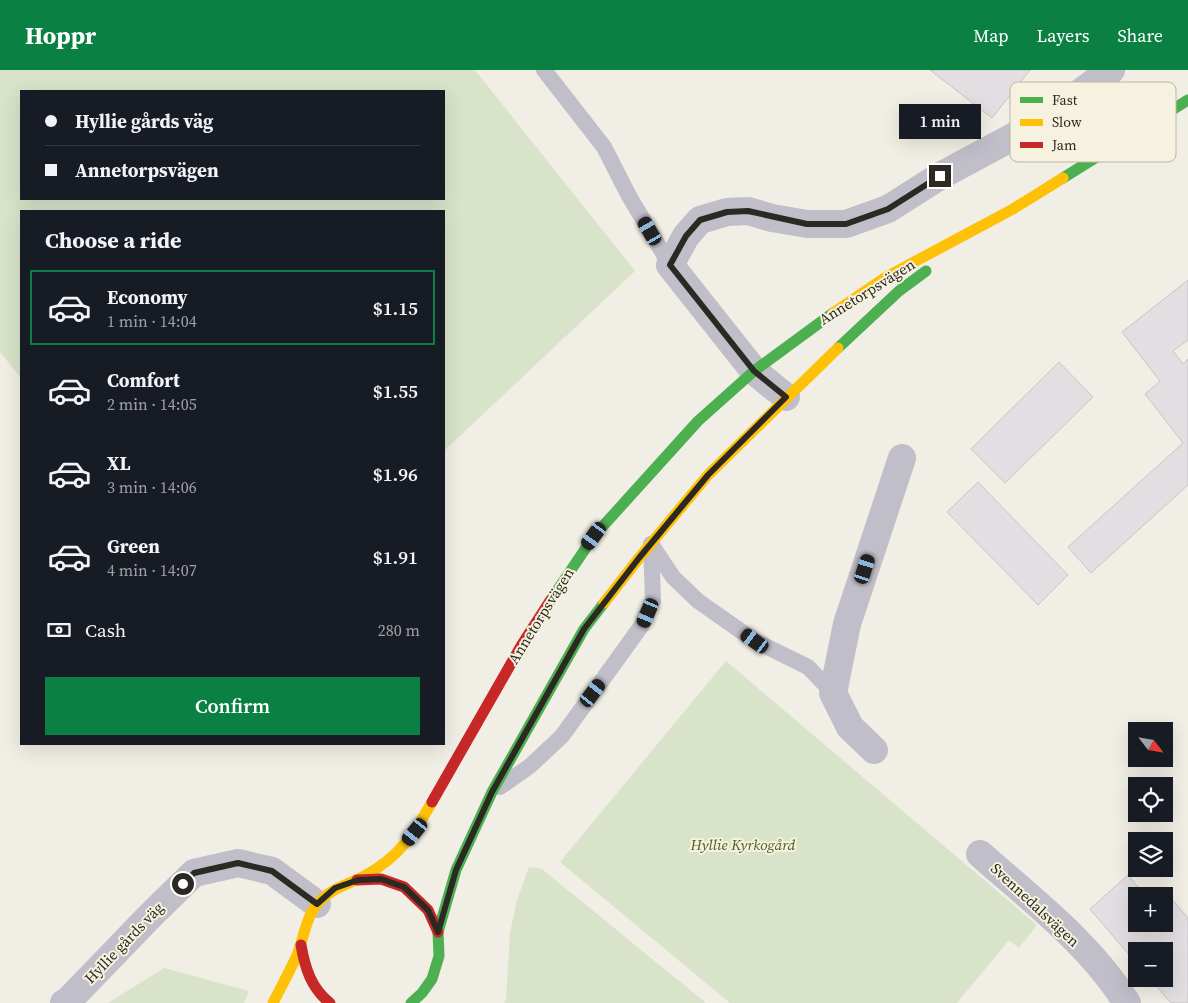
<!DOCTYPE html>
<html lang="en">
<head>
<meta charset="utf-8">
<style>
  :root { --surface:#171b24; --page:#242831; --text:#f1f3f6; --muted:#9ea1a6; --line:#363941; --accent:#0b8043 }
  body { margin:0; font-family:"Source Serif 4",serif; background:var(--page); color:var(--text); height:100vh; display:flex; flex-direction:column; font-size:19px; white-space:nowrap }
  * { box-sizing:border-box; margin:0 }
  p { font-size:16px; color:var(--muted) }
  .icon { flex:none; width:28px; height:28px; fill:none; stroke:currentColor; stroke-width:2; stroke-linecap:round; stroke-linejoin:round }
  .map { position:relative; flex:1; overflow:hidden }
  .side { position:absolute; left:20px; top:140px; width:425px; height:535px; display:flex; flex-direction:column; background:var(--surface); border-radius:0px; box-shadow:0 5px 20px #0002 }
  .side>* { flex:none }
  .guide { position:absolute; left:20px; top:20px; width:425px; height:110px; border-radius:0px; box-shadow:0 5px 20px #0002; display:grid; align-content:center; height:110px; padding:0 25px; background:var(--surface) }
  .needle { width:32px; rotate:121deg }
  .buttons { position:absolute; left:1128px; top:652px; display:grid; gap:10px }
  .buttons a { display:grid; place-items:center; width:45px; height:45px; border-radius:0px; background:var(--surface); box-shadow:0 5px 20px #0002; font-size:25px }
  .end { position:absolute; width:22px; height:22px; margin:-11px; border:6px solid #2b2922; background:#fff; box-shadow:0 0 0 2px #fff }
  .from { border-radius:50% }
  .bubble { position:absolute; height:35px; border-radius:0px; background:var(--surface); box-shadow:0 5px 20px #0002; font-size:16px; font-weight:600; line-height:35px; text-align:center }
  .car { position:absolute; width:15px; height:30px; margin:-15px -8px; border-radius:6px; box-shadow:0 0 4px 1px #0007; background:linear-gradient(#222 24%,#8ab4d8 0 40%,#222 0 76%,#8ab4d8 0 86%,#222 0) }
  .guide b { display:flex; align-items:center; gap:18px; height:48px; font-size:19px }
  .guide b+b { border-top:1px solid var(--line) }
  .guide i { width:12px; height:12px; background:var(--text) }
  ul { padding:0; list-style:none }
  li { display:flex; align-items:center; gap:15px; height:75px; margin:0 10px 8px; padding:0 15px; border:2px solid transparent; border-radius:0px }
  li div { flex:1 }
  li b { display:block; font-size:19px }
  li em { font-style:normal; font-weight:600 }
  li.active { border-color:var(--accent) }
  li>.icon { width:45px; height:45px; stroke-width:1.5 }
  h2 { padding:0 25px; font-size:22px; line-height:60px }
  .pay { display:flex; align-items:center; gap:12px; height:55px; padding:0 25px; font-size:19px }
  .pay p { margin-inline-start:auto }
  .action { display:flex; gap:10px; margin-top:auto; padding:10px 25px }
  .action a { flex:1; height:58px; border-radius:0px; background:var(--accent); color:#fff; font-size:20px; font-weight:600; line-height:58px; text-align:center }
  header { display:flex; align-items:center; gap:30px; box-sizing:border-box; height:70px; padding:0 25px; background:var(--accent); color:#fff }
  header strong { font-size:24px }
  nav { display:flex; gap:28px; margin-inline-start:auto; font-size:18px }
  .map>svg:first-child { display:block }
  .green { fill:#d9e3c9; fill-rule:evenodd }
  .building { fill:#e3dee2; stroke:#c8c5c4 }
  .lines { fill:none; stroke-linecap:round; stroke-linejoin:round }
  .lane { stroke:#c0bec8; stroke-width:16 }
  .street { stroke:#c0bec8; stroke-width:28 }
  .fast { stroke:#4caf50; stroke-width:11 }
  .slow { stroke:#ffc107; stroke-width:11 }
  .jam { stroke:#c62828; stroke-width:11 }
  .route { stroke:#2b2922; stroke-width:6 }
  .labels { text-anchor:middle; stroke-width:4; stroke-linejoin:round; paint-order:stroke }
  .street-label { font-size:15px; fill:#2b2922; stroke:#f7f2df }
  .park-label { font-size:15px; font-style:italic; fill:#456022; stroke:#f7f2df }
  .key { fill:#f7f2df; stroke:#bab6a6; stroke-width:1 }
  .key-label { font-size:14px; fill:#2b2922 }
</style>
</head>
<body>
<header>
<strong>Hoppr</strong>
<nav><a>Map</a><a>Layers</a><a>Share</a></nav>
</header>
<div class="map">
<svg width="1188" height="933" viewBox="0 0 1188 933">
  <rect width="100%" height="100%" fill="#f1eee5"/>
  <g class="green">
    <path d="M0 0H475L635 201 444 381V141H21V308L0 282ZM21 21H444V129H21Z"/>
    <path d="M726 591 1037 855 1019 878 1009 870 957 933H730L560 792Z"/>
    <path d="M529 797 542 799 706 933H504L506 929 510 863 517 830Z"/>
    <path d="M164 898 249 921 244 933H108Z"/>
  </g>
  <g class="building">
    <path d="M930 0H1030L992 48Z"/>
    <path d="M1188 210V270L1173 281 1183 294 1188 289V415L1091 503 1068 477 1183 373 1145 324 1160 311 1122 262Z"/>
    <path d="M1059 292 1093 327 1005 413 971 379Z"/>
    <path d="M978 412 1068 505 1038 535 947 442Z"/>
    <path d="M1128 805 1146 826H1136V854H1164V830L1169 826 1188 848V933H1171L1150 909H1164V881H1136V893L1090 839Z"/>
  </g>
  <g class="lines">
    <g class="lane">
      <path d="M544 0 604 77 629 126 670 195"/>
      <path d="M651 474 673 507 698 531 755 571 808 597 833 623"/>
      <path d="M500 717 530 696 562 666 642 555 653 530 651 474"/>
    </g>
    <g class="street">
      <path d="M786 327 754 301 670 195 686 166 700 150 727 142 748 141 772 148 807 154H846L888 139 940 106 1037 54 1111 0"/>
      <path d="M874 680 850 657 833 623 847 554 902 388"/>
      <path d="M980 784C1032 830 1090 874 1127 933"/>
      <path d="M64 933 68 931 150 846 194 803 238 793 272 801 317 834"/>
    </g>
    <g class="fast">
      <path d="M1063 108 1188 30"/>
      <path d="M838 278 899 221 926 201"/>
      <path d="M550 531 594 466 698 351 754 301 833 243"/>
      <path d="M411 933 422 923 432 909 439 886 438 862 456 800 492 722 584 559 604 533"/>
    </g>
    <g class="slow">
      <path d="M833 243 886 207 1013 139 1063 108"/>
      <path d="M604 533 639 488 708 405 838 278"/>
      <path d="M273 933C281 917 290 901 297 885 304 867 306 846 319 832 331 818 350 814 366 805 399 787 414 764 432 732"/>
    </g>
    <g class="jam">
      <path d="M432 732 521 576 550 531"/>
      <path d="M357 810 381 809 404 817 428 840 438 862"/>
      <path d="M301 875C305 898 311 918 330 933"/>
    </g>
  </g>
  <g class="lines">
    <path class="route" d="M183 814 194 803 238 793 272 801 317 834 335 818 358 810 381 809 404 817 428 840 438 862 456 800 492 722 584 559 639 488 708 405 786 327 754 301 670 195 686 166 700 150 727 142 748 141 807 154H846L888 139 940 106"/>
  </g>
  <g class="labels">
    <g class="street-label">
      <text transform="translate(867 222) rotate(-32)" y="5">Annetorpsvägen</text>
      <text transform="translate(541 546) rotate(-58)" y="5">Annetorpsvägen</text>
      <text transform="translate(1035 835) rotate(43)" y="5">Svennedalsvägen</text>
      <text transform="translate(124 873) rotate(-46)" y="5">Hyllie gårds väg</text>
    </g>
    <g class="park-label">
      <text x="743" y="780">Hyllie Kyrkogård</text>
    </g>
  </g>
  <rect x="1010" y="12" width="166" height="80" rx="8" class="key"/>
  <rect x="1020" y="27" width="23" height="6" fill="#4caf50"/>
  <rect x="1020" y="49" width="23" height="7" fill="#ffc107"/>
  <rect x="1020" y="72" width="23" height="6" fill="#c62828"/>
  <g class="key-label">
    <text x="1052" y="35">Fast</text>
    <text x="1052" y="57">Slow</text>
    <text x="1052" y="80">Jam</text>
  </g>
</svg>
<div class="buttons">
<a><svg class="needle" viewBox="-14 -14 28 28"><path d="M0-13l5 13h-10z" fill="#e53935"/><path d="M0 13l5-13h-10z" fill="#9ea1a6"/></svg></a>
<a><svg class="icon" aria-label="locate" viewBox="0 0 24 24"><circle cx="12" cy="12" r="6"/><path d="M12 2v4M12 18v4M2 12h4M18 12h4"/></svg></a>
<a><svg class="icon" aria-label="layers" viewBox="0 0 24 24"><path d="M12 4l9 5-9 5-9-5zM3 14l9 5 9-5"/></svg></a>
<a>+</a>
<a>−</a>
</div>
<i class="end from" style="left:183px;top:814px"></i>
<i class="end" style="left:940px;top:106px"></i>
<div class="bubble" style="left:899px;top:34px;width:82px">1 min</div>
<i class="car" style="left:650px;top:161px;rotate:330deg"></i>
<i class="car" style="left:594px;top:466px;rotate:216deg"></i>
<i class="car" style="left:865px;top:499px;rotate:18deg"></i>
<i class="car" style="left:648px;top:543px;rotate:203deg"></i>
<i class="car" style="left:755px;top:571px;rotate:306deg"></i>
<i class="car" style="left:593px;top:623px;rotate:37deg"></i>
<i class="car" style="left:415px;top:762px;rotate:219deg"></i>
<div class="guide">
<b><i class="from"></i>Hyllie gårds väg</b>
<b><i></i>Annetorpsvägen</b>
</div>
<section class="side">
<h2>Choose a ride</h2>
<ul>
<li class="active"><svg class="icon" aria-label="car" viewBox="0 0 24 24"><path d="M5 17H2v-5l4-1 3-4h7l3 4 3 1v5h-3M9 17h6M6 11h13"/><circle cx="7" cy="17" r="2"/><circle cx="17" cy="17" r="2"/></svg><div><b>Economy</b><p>1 min · 14:04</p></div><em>$1.15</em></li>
<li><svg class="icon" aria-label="car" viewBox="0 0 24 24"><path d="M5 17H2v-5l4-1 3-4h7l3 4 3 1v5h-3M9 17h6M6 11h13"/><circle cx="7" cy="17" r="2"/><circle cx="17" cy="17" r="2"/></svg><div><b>Comfort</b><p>2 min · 14:05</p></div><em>$1.55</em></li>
<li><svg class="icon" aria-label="car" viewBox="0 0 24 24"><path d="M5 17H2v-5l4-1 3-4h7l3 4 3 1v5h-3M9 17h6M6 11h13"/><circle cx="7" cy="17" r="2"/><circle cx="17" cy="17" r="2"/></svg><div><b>XL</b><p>3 min · 14:06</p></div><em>$1.96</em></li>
<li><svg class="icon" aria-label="car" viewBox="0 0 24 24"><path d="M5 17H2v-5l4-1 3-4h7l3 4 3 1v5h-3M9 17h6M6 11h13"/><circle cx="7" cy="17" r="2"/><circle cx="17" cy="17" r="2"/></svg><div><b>Green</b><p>4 min · 14:07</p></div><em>$1.91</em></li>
</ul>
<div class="pay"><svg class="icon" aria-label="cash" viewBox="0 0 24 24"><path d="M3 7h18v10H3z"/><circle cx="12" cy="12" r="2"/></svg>Cash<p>280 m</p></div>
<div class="action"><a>Confirm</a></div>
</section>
</div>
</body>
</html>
